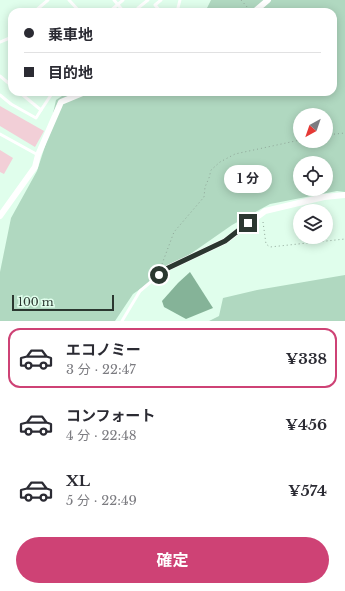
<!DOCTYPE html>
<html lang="ja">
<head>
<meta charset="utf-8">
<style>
  :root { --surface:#fff; --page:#f2f2f3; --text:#2b2b33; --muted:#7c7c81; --line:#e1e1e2; --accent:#ce4275 }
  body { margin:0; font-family:"Libre Baskerville","Noto Sans JP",serif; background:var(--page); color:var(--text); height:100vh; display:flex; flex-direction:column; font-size:15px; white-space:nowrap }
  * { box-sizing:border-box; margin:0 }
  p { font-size:13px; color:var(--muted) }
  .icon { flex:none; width:22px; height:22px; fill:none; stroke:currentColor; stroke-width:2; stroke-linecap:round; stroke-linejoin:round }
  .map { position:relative; height:321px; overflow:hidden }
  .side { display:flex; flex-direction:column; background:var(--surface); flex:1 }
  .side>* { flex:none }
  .banner { position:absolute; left:8px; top:8px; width:329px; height:88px; border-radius:12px; box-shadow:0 2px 10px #0003; display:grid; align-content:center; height:88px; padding:0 16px; background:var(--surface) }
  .needle { width:26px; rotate:220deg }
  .fabs { position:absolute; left:293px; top:108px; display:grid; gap:8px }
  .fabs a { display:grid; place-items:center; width:40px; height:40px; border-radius:50%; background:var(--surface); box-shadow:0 2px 10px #0003; font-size:20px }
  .scale { position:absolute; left:12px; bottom:10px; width:102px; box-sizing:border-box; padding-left:4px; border:2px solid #2b3730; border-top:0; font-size:11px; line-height:14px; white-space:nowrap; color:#2b3730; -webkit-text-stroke:3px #e0feec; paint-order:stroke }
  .end { position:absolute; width:18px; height:18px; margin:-9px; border:5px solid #2b3730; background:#fff; box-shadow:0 0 0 2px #fff }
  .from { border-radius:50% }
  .bubble { position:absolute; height:28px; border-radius:14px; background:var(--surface); box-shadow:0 2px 10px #0003; font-size:13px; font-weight:700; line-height:28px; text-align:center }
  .banner b { display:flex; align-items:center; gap:14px; height:38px; font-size:15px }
  .banner b+b { border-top:1px solid var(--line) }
  .banner i { width:10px; height:10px; background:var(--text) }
  ul { padding:7px 0 0; list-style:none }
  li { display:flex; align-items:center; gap:12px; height:60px; margin:0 8px 6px; padding:0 8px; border:2px solid transparent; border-radius:12px }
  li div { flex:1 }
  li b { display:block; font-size:15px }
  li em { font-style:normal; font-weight:700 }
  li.active { border-color:var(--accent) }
  li>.icon { width:36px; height:36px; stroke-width:1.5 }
  .cta { display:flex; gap:8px; margin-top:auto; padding:8px 16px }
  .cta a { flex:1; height:46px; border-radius:24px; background:var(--accent); color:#fff; font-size:16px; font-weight:700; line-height:46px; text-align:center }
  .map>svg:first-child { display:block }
  .green { fill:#b0d8c0; fill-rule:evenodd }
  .water { fill:#85b398 }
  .building { fill:#f2cfd7 }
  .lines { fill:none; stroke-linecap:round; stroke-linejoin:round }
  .path { stroke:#8fa598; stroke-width:1; stroke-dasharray:1 3; stroke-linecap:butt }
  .service { stroke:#fff; stroke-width:3 }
  .minor { stroke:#fff; stroke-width:6 }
  .route { stroke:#2b3730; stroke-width:5 }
</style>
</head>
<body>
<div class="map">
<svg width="345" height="321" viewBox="0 0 345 321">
  <rect width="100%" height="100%" fill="#e0feec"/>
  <g class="green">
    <path d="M211 0H345V192L337 191 270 204 232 225 133 294 115 321H0V272L11 218 37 171 47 140 56 100 68 92H333V12H205ZM300 115H326V141H300ZM300 163H326V189H300Z"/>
    <path d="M345 275V321H209L219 316 223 298 257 290Z"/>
  </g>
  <path class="water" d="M190 272 213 308 186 319 164 307 162 301 178 283Z"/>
  <g class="building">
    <path d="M0 106 44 131 35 147 0 126Z"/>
    <path d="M0 150 13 158 4 174 0 172Z"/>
  </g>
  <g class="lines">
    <g class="path">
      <path d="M241 0 248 8"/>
      <path d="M326 135 345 133"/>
      <path d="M263 222 266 244 270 247 345 239"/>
      <path d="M162 264 174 232 204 197 205 187 209 178 211 170 220 162 235 154 300 140"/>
    </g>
    <g class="service">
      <path d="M69 0 80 12"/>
      <path d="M114 0 124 12"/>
      <path d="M161 0 155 5 161 12"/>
      <path d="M34 12 48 0"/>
      <path d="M109 12 123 0"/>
      <path d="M141 12 138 8 148 0"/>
      <path d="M177 12 180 0"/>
      <path d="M12 40V56"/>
      <path d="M0 42 12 37"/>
      <path d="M0 76 12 86"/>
      <path d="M19 92 41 110 53 92"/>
      <path d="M0 95 11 104 36 118 41 110"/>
      <path d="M0 134 38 155"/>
      <path d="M122 321 140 291 159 275"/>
    </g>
    <g class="minor">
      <path d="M254 12 268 0"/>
      <path d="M0 216 35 167 38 155 61 102 85 92"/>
      <path d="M159 275 168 268 225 241 265 211 324 197 345 195"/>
    </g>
  </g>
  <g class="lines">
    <path class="route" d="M159 275 168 268 225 241 248 223"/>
  </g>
</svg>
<div class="fabs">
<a><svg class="needle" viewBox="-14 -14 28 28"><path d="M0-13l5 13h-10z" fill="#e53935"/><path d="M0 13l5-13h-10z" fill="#7c7c81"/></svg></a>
<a><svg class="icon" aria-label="locate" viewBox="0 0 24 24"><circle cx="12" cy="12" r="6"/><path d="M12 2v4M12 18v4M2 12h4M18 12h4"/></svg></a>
<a><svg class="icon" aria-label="layers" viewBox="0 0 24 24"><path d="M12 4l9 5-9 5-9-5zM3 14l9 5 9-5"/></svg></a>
</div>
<div class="scale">100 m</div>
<i class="end from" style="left:159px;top:275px"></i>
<i class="end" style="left:248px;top:223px"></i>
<div class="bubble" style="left:224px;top:165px;width:48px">1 分</div>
<div class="banner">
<b><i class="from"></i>乗車地</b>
<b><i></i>目的地</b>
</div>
</div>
<section class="side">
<ul>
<li class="active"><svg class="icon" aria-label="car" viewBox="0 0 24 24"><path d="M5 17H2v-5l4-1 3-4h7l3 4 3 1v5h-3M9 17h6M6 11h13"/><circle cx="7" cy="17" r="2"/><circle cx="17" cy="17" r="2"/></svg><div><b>エコノミー</b><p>3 分 · 22:47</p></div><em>¥338</em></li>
<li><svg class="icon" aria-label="car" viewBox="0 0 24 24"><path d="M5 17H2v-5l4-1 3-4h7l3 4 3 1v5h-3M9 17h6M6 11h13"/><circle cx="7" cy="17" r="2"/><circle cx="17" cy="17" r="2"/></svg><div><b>コンフォート</b><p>4 分 · 22:48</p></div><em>¥456</em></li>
<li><svg class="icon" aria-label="car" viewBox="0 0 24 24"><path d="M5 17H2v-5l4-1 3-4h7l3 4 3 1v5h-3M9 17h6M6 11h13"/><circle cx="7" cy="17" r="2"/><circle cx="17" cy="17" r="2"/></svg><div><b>XL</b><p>5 分 · 22:49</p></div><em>¥574</em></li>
</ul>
<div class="cta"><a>確定</a></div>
</section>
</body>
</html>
